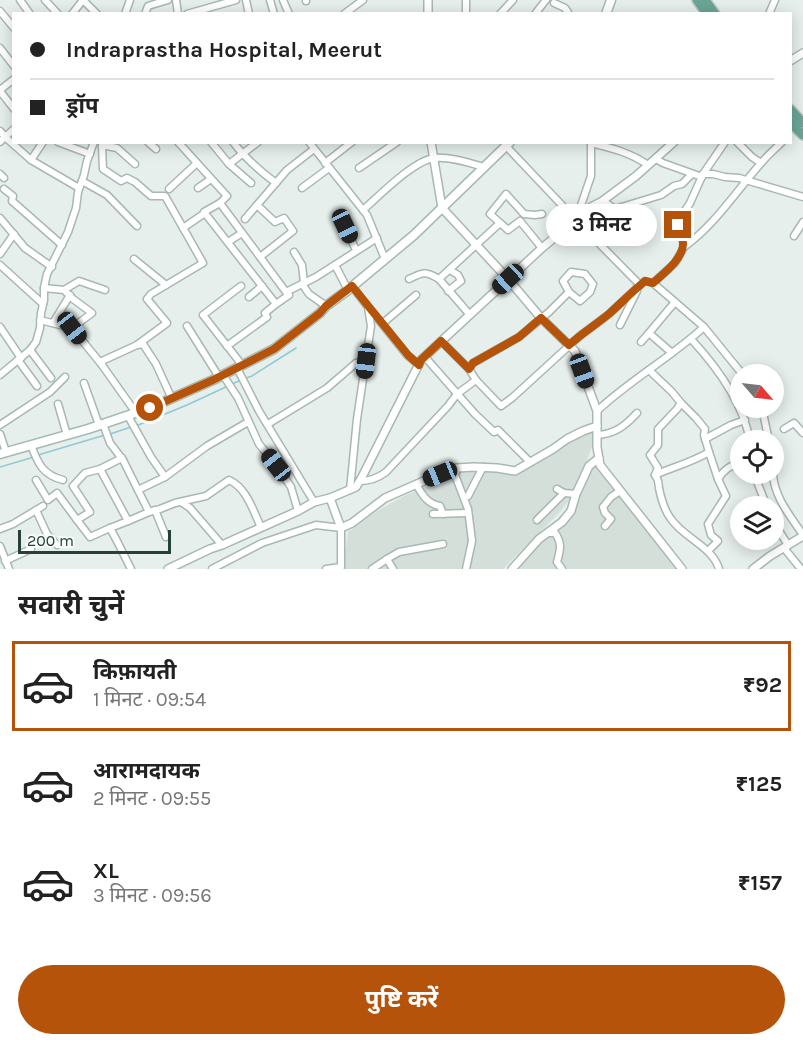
<!DOCTYPE html>
<html lang="hi">
<head>
<meta charset="utf-8">
<style>
  :root { --surface:#fff; --page:#f2f2f2; --text:#222; --muted:#767676; --line:#e0e0e0; --accent:#b45309 }
  body { margin:0; font-family:Karla,"Noto Sans Devanagari",sans-serif; background:var(--page); color:var(--text); height:100vh; display:flex; flex-direction:column; font-size:22px; white-space:nowrap }
  * { box-sizing:border-box; margin:0 }
  p { font-size:20px; color:var(--muted) }
  .icon { flex:none; width:33px; height:33px; fill:none; stroke:currentColor; stroke-width:2; stroke-linecap:round; stroke-linejoin:round }
  .map { position:relative; height:569px; overflow:hidden }
  .details { display:flex; flex-direction:column; background:var(--surface); flex:1 }
  .details>* { flex:none }
  .banner { position:absolute; left:12px; top:12px; width:780px; height:132px; border-radius:0px; box-shadow:0 3px 15px #0003; display:grid; align-content:center; height:132px; padding:0 18px; background:var(--surface) }
  .needle { width:39px; rotate:118deg }
  .tools { position:absolute; left:730px; top:364px; display:grid; gap:12px }
  .tools a { display:grid; place-items:center; width:54px; height:54px; border-radius:50%; background:var(--surface); box-shadow:0 3px 15px #0003; font-size:30px }
  .scale { position:absolute; left:18px; bottom:15px; width:153px; box-sizing:border-box; padding-left:6px; border:3px solid #24423a; border-top:0; font-size:16px; line-height:21px; white-space:nowrap; color:#24423a; -webkit-text-stroke:4px #f7fbf9; paint-order:stroke }
  .end { position:absolute; width:27px; height:27px; margin:-14px; border:8px solid #b45309; background:#fff; box-shadow:0 0 0 3px #fff }
  .from { border-radius:50% }
  .bubble { position:absolute; height:42px; border-radius:21px; background:var(--surface); box-shadow:0 3px 15px #0003; font-size:20px; font-weight:700; line-height:42px; text-align:center }
  .car { position:absolute; width:18px; height:36px; margin:-18px -9px; border-radius:8px; box-shadow:0 0 4px 2px #0007; background:linear-gradient(#222 24%,#8ab4d8 0 40%,#222 0 76%,#8ab4d8 0 86%,#222 0) }
  .banner b { display:flex; align-items:center; gap:21px; height:57px; font-size:22px }
  .banner b+b { border-top:2px solid var(--line) }
  .banner i { width:15px; height:15px; background:var(--text) }
  ul { padding:0; list-style:none }
  li { display:flex; align-items:center; gap:18px; height:90px; margin:0 12px 9px; padding:0 6px; border:3px solid transparent; border-radius:0px }
  li div { flex:1 }
  li b { display:block; font-size:22px }
  li em { font-style:normal; font-weight:700 }
  li.selected { border-color:var(--accent) }
  li>.icon { width:54px; height:54px; stroke-width:1.5 }
  h2 { padding:0 18px; font-size:27px; line-height:72px }
  .action { display:flex; gap:12px; margin-top:auto; padding:12px 18px }
  .action a { flex:1; height:69px; border-radius:36px; background:var(--accent); color:#fff; font-size:24px; font-weight:700; line-height:69px; text-align:center }
  .map>svg:first-child { display:block }
  .built { fill:#d4dfda }
  .lines { fill:none; stroke-linecap:round; stroke-linejoin:round }
  .stream { stroke:#8ec9d4; stroke-width:1.5 }
  .minor-casing { stroke:#a8b8b2; stroke-width:9 }
  .tertiary-casing { stroke:#a8b8b2; stroke-width:10 }
  .secondary-casing { stroke:#a4bbb3; stroke-width:11 }
  .primary-casing { stroke:#c2cac8; stroke-width:12 }
  .minor { stroke:#fff; stroke-width:6 }
  .tertiary { stroke:#fff; stroke-width:7 }
  .secondary { stroke:#fff; stroke-width:8 }
  .primary { stroke:#6aa596; stroke-width:9 }
  .route { stroke:#b45309; stroke-width:8 }
</style>
</head>
<body>
<div class="map">
<svg width="803" height="569" viewBox="0 0 803 569">
  <rect width="100%" height="100%" fill="#e6efeb"/>
  <path class="built" d="M594 427 597 435 589 454 581 480 599 457 600 465 597 469 679 569H507L562 522 577 489 561 511 503 569H343L348 532 377 511 404 496 440 481 463 468 514 474 524 470 565 440Z"/>
  <g class="lines">
    <g class="stream">
      <path d="M610 250 636 276"/>
      <path d="M246 378 252 376 296 348"/>
      <path d="M232 384 241 380"/>
      <path d="M136 426 187 405 228 386"/>
      <path d="M110 434 131 427"/>
      <path d="M38 455 105 435"/>
      <path d="M0 467 34 457"/>
    </g>
    <defs>
      <g id="minor">
        <path d="M20 0 30 14"/>
        <path d="M45 0 58 14"/>
        <path d="M83 0 97 14"/>
        <path d="M176 0 178 14"/>
        <path d="M246 0 249 14"/>
        <path d="M270 0 274 14"/>
        <path d="M283 0 289 14"/>
        <path d="M306 0V1"/>
        <path d="M466 0V14"/>
        <path d="M554 3 565 8 569 14"/>
        <path d="M0 11 14 28"/>
        <path d="M72 14 83 0"/>
        <path d="M125 14 130 0"/>
        <path d="M145 14 148 6 168 0"/>
        <path d="M187 14 236 0"/>
        <path d="M344 14 363 0"/>
        <path d="M500 14 513 0"/>
        <path d="M535 14 546 0"/>
        <path d="M769 14 775 0"/>
        <path d="M0 48 14 66"/>
        <path d="M0 90 14 79"/>
        <path d="M0 91 14 109"/>
        <path d="M0 131 5 137 14 129"/>
        <path d="M0 142 5 137 31 160 79 188"/>
        <path d="M58 142 90 154"/>
        <path d="M148 142 156 149"/>
        <path d="M178 142 227 196 220 203 286 292 316 277 377 238"/>
        <path d="M211 142 229 164 251 183"/>
        <path d="M233 142C245 158 260 171 276 183"/>
        <path d="M309 142 367 215 385 259"/>
        <path d="M737 142 752 157 761 163"/>
        <path d="M591 143C612 148 631 153 648 165"/>
        <path d="M506 146 576 220 640 285 645 281 653 283 704 327 743 375"/>
        <path d="M656 159 663 163 702 177"/>
        <path d="M31 160 43 142"/>
        <path d="M325 163 352 142"/>
        <path d="M135 164 117 148 102 145 103 169 121 181 127 178 135 182 151 196H165L203 263 151 294 147 299 167 323 137 345 102 361V365L136 413"/>
        <path d="M229 164 258 142"/>
        <path d="M359 168 397 142"/>
        <path d="M0 174 4 178"/>
        <path d="M703 174H713L725 177 739 178 803 197"/>
        <path d="M82 181 107 195 137 226"/>
        <path d="M198 188 211 179"/>
        <path d="M302 188 329 168"/>
        <path d="M4 189 13 196 12 201 62 245"/>
        <path d="M169 189 197 163"/>
        <path d="M603 201 615 209 661 195 674 186 682 184 692 174"/>
        <path d="M220 203 204 212 276 304 289 295 286 292"/>
        <path d="M257 205 275 222 284 218 293 231 260 257"/>
        <path d="M363 210C379 196 413 161 434 158 449 156 470 163 484 167"/>
        <path d="M542 214 535 215 524 214 506 194 490 214 508 230 520 221 542 248"/>
        <path d="M0 218 25 248 52 267"/>
        <path d="M245 219 287 170 314 149"/>
        <path d="M576 220 591 176V142"/>
        <path d="M345 227 356 250"/>
        <path d="M183 228 205 213"/>
        <path d="M794 236 803 222"/>
        <path d="M228 242 242 233"/>
        <path d="M684 247C715 225 737 190 762 162 768 155 775 149 782 142"/>
        <path d="M294 252 302 265 304 283"/>
        <path d="M0 254 14 234"/>
        <path d="M134 259 166 285"/>
        <path d="M0 265 43 304"/>
        <path d="M335 265 348 290"/>
        <path d="M409 279C423 272 425 271 439 279"/>
        <path d="M653 283 675 263 684 247 683 237 678 225 679 220 690 203 703 174 725 142"/>
        <path d="M302 284 309 294 326 306"/>
        <path d="M241 286 203 315 242 365"/>
        <path d="M44 288 64 290 73 299 92 313 72 328"/>
        <path d="M64 290 79 281 105 290"/>
        <path d="M448 291 461 281 458 275 450 270"/>
        <path d="M249 297 262 286"/>
        <path d="M369 308 407 355 419 365"/>
        <path d="M470 315 439 279 500 223"/>
        <path d="M40 320 72 328 102 365"/>
        <path d="M53 323 70 295"/>
        <path d="M383 323 416 295"/>
        <path d="M620 325 637 291"/>
        <path d="M187 326 219 377"/>
        <path d="M0 327 21 358"/>
        <path d="M691 339C717 367 743 403 750 441"/>
        <path d="M441 341 469 369 476 380 501 406 512 398 581 335 609 314 640 285"/>
        <path d="M641 342 649 333"/>
        <path d="M137 345 143 344 156 364 172 399"/>
        <path d="M227 346 267 317 265 313 276 304"/>
        <path d="M30 350 51 378"/>
        <path d="M672 353 649 333 675 302"/>
        <path d="M425 357 475 414 494 432 498 430 530 462"/>
        <path d="M18 360 37 386"/>
        <path d="M237 368 259 411 314 502"/>
        <path d="M469 369 473 363 519 337 549 312 569 292 563 281 571 272 585 274 593 284 590 292 580 301 569 292"/>
        <path d="M649 370 672 392 681 403 677 409 658 429V445L650 455 658 468 655 475C659 480 658 481 659 488 661 498 664 510 671 519 684 538 713 547 719 569"/>
        <path d="M0 375 30 350 36 342 40 328 41 313 44 300V288L47 274 68 232 76 208 78 192 84 175 87 161 94 142"/>
        <path d="M223 375 238 398 259 444 276 465 291 487 298 511"/>
        <path d="M84 383 99 425"/>
        <path d="M681 403 696 418 705 429 704 435 709 452"/>
        <path d="M58 404 67 435"/>
        <path d="M762 408 769 441"/>
        <path d="M597 411C630 380 670 358 704 327"/>
        <path d="M128 416 151 457 165 477 207 446 248 422"/>
        <path d="M103 424 110 443 123 460 138 490"/>
        <path d="M268 424 327 388 356 363 366 361"/>
        <path d="M0 425 50 392 65 377"/>
        <path d="M784 429 794 423 803 433"/>
        <path d="M0 434 6 452"/>
        <path d="M597 435C615 434 625 426 637 413"/>
        <path d="M705 439 731 425 745 420"/>
        <path d="M31 445C38 464 43 475 63 480"/>
        <path d="M122 458 100 469 128 521 149 512"/>
        <path d="M457 468 455 475 468 509 472 541 466 569"/>
        <path d="M100 469 85 473 73 486 90 512 77 520 90 537 110 528"/>
        <path d="M754 474 767 507"/>
        <path d="M773 474C774 497 791 517 803 535"/>
        <path d="M655 475C673 467 693 462 709 452L718 479 726 496 708 524 711 535 718 541 708 551"/>
        <path d="M165 477 138 490 149 512 160 509 175 503 206 496 229 480C247 488 253 511 261 527"/>
        <path d="M718 479C724 470 730 465 741 463"/>
        <path d="M36 480 48 500 57 493 77 520"/>
        <path d="M360 481C370 481 378 478 386 472L448 406 457 394 476 380"/>
        <path d="M416 484C422 494 427 504 440 506L443 514"/>
        <path d="M557 489 564 493 576 494"/>
        <path d="M350 490 357 419 371 326 368 307 352 286"/>
        <path d="M468 496 483 467"/>
        <path d="M181 502 190 508 222 545"/>
        <path d="M36 510 47 534 57 545"/>
        <path d="M155 510 166 537"/>
        <path d="M433 514 468 513"/>
        <path d="M537 520 564 493"/>
        <path d="M128 521 110 528 117 541 131 569"/>
        <path d="M774 523 788 545"/>
        <path d="M605 526 611 519 605 513 603 507 611 497 620 491"/>
        <path d="M0 529 13 524 43 506"/>
        <path d="M550 533H552L554 531C562 543 561 548 557 562L562 569"/>
        <path d="M0 546 9 569"/>
        <path d="M784 548 801 569"/>
        <path d="M387 559 399 552 443 544"/>
        <path d="M5 561 31 549"/>
        <path d="M212 569 262 543 316 525 341 528V567L326 569"/>
        <path d="M372 569 387 559 393 569"/>
      </g>
      <g id="tertiary">
        <path d="M428 14V0"/>
        <path d="M790 61 803 53"/>
        <path d="M431 142 442 208 508 279 541 318 575 351 597 411V447L600 465 682 569"/>
        <path d="M330 498 356 487 362 477 421 360 542 248 591 207 601 202 636 176 674 142"/>
        <path d="M168 569 210 549 222 545 298 511 314 502 330 498 341 528 352 523 385 498 440 474 457 468 474 467 497 468 515 471 553 449 567 439 583 431 597 426"/>
        <path d="M512 569 539 539 562 522 571 511 576 494 583 479 589 466 599 458"/>
        <path d="M753 569 770 556 803 536"/>
      </g>
      <g id="secondary">
        <path d="M606 14 611 0"/>
        <path d="M0 454 88 429 150 408 213 380 274 349 320 313 326 306 348 290 414 235 510 142"/>
      </g>
      <g id="primary">
        <path d="M697 0 707 14"/>
        <path d="M705 0 715 14"/>
        <path d="M790 109 803 123"/>
        <path d="M790 122 803 135"/>
      </g>
    </defs>
    <use href="#minor" class="minor-casing"/>
    <use href="#tertiary" class="tertiary-casing"/>
    <use href="#secondary" class="secondary-casing"/>
    <use href="#primary" class="primary-casing"/>
    <use href="#minor" class="minor"/>
    <use href="#tertiary" class="tertiary"/>
    <use href="#secondary" class="secondary"/>
    <use href="#primary" class="primary"/>
  </g>
  <g class="lines">
    <path class="route" d="M150 408 213 380 274 349 320 313 326 306 352 286 408 355 419 365 421 360 441 341 469 369 473 363 519 337 541 318 569 345C582 333 597 324 610 313 622 302 633 291 645 281L653 283C663 274 683 259 683 244 683 238 680 231 678 225"/>
  </g>
</svg>
<div class="tools">
<a><svg class="needle" viewBox="-14 -14 28 28"><path d="M0-13l5 13h-10z" fill="#e53935"/><path d="M0 13l5-13h-10z" fill="#767676"/></svg></a>
<a><svg class="icon" aria-label="locate" viewBox="0 0 24 24"><circle cx="12" cy="12" r="6"/><path d="M12 2v4M12 18v4M2 12h4M18 12h4"/></svg></a>
<a><svg class="icon" aria-label="layers" viewBox="0 0 24 24"><path d="M12 4l9 5-9 5-9-5zM3 14l9 5 9-5"/></svg></a>
</div>
<div class="scale">200 m</div>
<i class="end from" style="left:150px;top:408px"></i>
<i class="end" style="left:678px;top:225px"></i>
<div class="bubble" style="left:546px;top:204px;width:111px">3 मिनट</div>
<i class="car" style="left:345px;top:226px;rotate:155deg"></i>
<i class="car" style="left:508px;top:279px;rotate:227deg"></i>
<i class="car" style="left:72px;top:328px;rotate:142deg"></i>
<i class="car" style="left:366px;top:361px;rotate:187deg"></i>
<i class="car" style="left:582px;top:371px;rotate:160deg"></i>
<i class="car" style="left:276px;top:465px;rotate:322deg"></i>
<i class="car" style="left:440px;top:474px;rotate:248deg"></i>
<div class="banner">
<b><i class="from"></i>Indraprastha Hospital, Meerut</b>
<b><i></i>ड्रॉप</b>
</div>
</div>
<section class="details">
<h2>सवारी चुनें</h2>
<ul>
<li class="selected"><svg class="icon" aria-label="car" viewBox="0 0 24 24"><path d="M5 17H2v-5l4-1 3-4h7l3 4 3 1v5h-3M9 17h6M6 11h13"/><circle cx="7" cy="17" r="2"/><circle cx="17" cy="17" r="2"/></svg><div><b>किफ़ायती</b><p>1 मिनट · 09:54</p></div><em>₹92</em></li>
<li><svg class="icon" aria-label="car" viewBox="0 0 24 24"><path d="M5 17H2v-5l4-1 3-4h7l3 4 3 1v5h-3M9 17h6M6 11h13"/><circle cx="7" cy="17" r="2"/><circle cx="17" cy="17" r="2"/></svg><div><b>आरामदायक</b><p>2 मिनट · 09:55</p></div><em>₹125</em></li>
<li><svg class="icon" aria-label="car" viewBox="0 0 24 24"><path d="M5 17H2v-5l4-1 3-4h7l3 4 3 1v5h-3M9 17h6M6 11h13"/><circle cx="7" cy="17" r="2"/><circle cx="17" cy="17" r="2"/></svg><div><b>XL</b><p>3 मिनट · 09:56</p></div><em>₹157</em></li>
</ul>
<div class="action"><a>पुष्टि करें</a></div>
</section>
</body>
</html>
